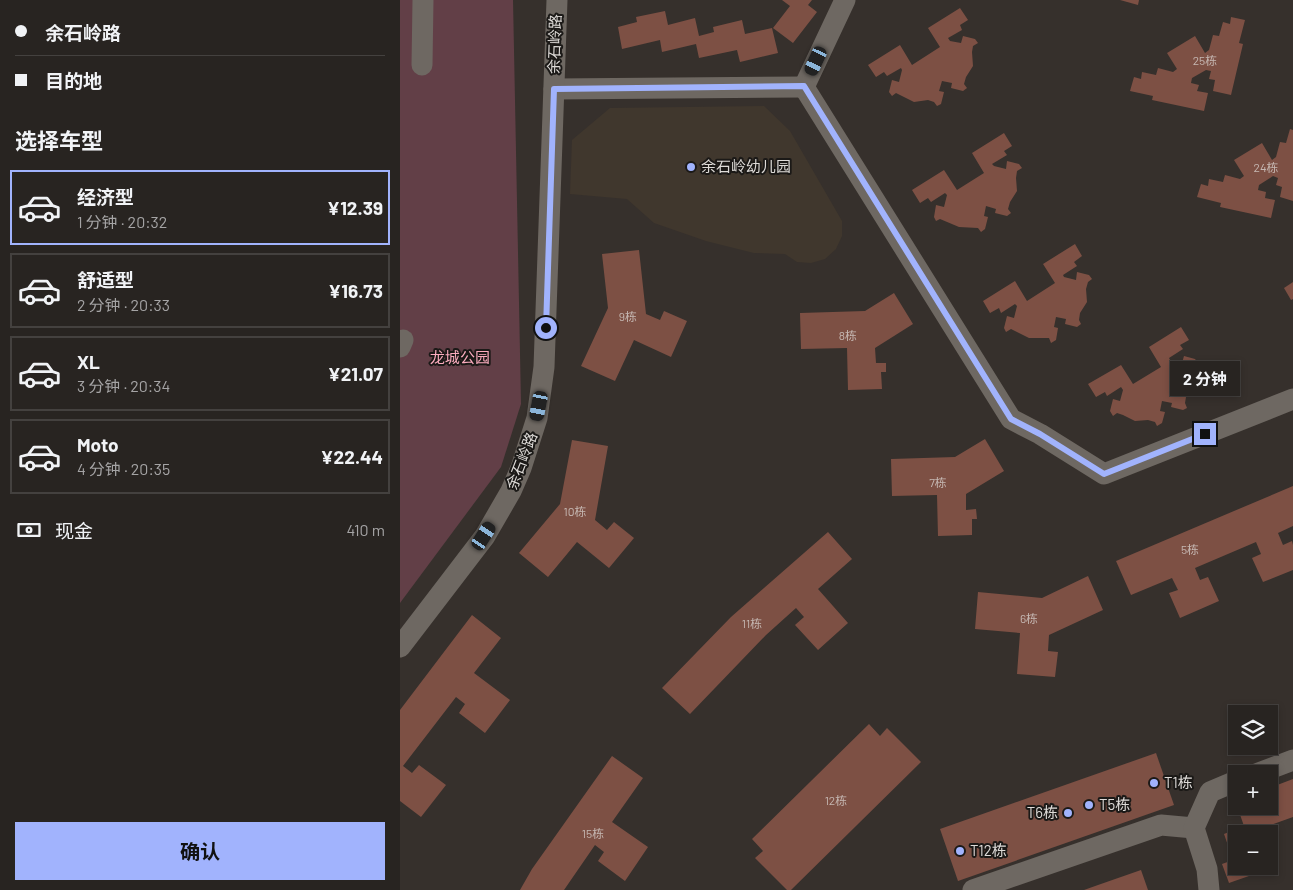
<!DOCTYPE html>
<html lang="zh">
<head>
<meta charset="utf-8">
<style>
  :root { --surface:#282421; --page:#34302e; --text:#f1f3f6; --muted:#a5a4a5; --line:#44413f; --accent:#a1b3fd }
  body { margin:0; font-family:Barlow,"Noto Sans SC",sans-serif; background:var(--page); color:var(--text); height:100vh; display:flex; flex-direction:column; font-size:19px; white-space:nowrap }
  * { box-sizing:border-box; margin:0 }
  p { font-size:16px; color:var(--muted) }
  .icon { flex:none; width:28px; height:28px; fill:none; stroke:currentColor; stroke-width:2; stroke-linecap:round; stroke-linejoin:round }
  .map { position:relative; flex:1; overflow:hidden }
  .panel { display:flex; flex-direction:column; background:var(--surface); width:400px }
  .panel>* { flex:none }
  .hud { display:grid; align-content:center; height:110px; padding:0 15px; background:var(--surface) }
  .buttons { position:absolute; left:828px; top:705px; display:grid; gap:10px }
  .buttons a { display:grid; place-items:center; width:50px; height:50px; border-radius:0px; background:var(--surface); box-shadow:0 2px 8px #0003,0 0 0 1px var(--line); font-size:25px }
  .end { position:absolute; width:22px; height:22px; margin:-11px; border:6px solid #a1b3fd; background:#111; box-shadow:0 0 0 2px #111 }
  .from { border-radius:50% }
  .bubble { position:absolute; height:35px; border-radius:0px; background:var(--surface); box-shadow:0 2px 8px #0003,0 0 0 1px var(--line); font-size:16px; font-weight:700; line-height:35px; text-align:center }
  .car { position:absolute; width:15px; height:30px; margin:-15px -8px; border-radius:6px; box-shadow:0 0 4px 1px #0007; background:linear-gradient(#222 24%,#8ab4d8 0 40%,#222 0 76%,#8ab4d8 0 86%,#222 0) }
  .hud b { display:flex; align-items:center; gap:18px; height:48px; font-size:19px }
  .hud b+b { border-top:1px solid var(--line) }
  .hud i { width:12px; height:12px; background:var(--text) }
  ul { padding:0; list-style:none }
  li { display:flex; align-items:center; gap:15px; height:75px; margin:0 10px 8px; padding:0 5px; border:2px solid var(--line); border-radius:0px }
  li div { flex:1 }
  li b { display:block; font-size:19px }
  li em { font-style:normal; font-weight:700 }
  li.on { border-color:var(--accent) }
  li>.icon { width:45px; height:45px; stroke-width:1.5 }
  h2 { padding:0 15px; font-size:22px; line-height:60px }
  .pay { display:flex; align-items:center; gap:12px; height:55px; padding:0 15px; font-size:19px }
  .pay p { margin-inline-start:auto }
  .cta { display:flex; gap:10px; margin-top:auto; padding:10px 15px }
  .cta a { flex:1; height:58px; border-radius:0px; background:var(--accent); color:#111; font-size:20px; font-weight:700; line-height:58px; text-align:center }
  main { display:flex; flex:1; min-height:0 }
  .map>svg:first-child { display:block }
  .built { fill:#40372d }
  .park { fill:#623f47 }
  .building { fill:#7d5044 }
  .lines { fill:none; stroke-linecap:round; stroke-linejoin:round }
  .minor { stroke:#6e6862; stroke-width:21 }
  .route { stroke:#a1b3fd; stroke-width:6 }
  .poi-dot { fill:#a1b3fd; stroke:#1b1917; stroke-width:2 }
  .labels { text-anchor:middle; stroke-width:4; stroke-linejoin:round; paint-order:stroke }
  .number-label { font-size:12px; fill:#c6b8b3 }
  .street-label { font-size:15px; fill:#dedbd8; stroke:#1b1917 }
  .poi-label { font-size:15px; fill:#dedbd8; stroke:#1b1917; text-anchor:start }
  .park-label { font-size:15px; fill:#fbacbe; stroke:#1b1917 }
</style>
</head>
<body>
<main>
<section class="panel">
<div class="hud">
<b><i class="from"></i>余石岭路</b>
<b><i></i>目的地</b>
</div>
<h2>选择车型</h2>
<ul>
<li class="on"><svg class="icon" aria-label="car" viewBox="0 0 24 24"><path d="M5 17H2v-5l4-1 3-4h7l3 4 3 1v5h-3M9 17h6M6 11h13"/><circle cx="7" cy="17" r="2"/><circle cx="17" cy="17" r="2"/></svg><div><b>经济型</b><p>1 分钟 · 20:32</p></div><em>¥12.39</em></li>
<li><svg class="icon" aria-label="car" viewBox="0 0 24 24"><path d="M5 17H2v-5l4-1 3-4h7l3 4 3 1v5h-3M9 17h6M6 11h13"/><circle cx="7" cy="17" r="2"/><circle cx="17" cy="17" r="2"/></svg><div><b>舒适型</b><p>2 分钟 · 20:33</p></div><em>¥16.73</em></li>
<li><svg class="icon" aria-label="car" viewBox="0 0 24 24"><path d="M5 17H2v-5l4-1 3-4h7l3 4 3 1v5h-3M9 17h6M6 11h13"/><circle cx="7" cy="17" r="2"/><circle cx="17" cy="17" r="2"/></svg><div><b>XL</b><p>3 分钟 · 20:34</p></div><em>¥21.07</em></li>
<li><svg class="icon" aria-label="car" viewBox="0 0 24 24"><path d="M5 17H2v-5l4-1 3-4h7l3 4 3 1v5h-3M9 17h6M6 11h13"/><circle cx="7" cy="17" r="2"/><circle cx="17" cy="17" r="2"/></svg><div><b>Moto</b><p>4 分钟 · 20:35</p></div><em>¥22.44</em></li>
</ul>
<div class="pay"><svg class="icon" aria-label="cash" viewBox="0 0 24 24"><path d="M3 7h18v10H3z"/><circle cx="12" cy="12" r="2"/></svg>现金<p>410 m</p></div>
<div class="cta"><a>确认</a></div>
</section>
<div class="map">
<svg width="893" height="890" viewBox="0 0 893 890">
  <rect width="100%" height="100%" fill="#36302c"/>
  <path class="built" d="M364 106 390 131 442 221V236L436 249 425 259 411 263 397 262 385 254 354 253 306 241 254 223 227 199 170 194 172 140 210 108Z"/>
  <path class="park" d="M0 0H113L121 404 101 467 0 603Z"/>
  <g class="building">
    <path d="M382 0H412L408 5 417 12 393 43 373 28 390 6Z"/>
    <path d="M720 0H739L738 5Z"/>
    <path d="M560 8 568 20 560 25 562 30 548 38 550 41 561 43 563 36 575 39 578 43 573 46 572 52 573 66 566 77 564 84 567 88 563 91 551 88 552 83 542 81 539 91 544 92 541 104 537 106 534 102 528 100 514 102 496 93 492 96 489 92 492 80 499 82 502 70 501 68 487 76 484 72 476 77 468 65 500 45 512 65 540 47 528 28Z"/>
    <path d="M265 11 268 25 295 18 299 36 314 32 313 27 342 20 345 34 372 28 378 53 340 62 337 50 299 58 296 44 262 52 260 40 222 49 218 27 237 22 236 17Z"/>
    <path d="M831 17 845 20 839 43 843 44 831 95 813 91 815 80 809 79 811 71 806 70 792 78 791 83 799 85 797 91 808 93 804 111 752 100 753 96 730 91 734 77 741 79 742 72 756 75 758 68 773 72 777 69 767 53 795 36 805 53 809 50 813 35 819 36 823 22 830 24Z"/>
    <path d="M890 129 893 130V201L880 197 882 187 876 185 878 178 873 176 859 185 858 190 866 192 865 198 875 200 871 218 820 207 821 203 797 197 801 184 808 186 809 179 823 182 825 175 840 179 844 176 834 160 862 143 872 160 876 157 880 142 886 143Z"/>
    <path d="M604 133 612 146 604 151 607 155 592 164 594 166 606 169 607 161 619 164 622 168 617 171 616 178 617 191 610 202 608 209 611 213 607 216 595 213 596 209 586 206 584 216 588 217 585 229 581 232 578 228 559 227 540 219 536 221 534 217 536 205 544 207 547 195 545 193 531 202 528 198 520 203 512 190 544 170 557 190 584 173 572 153Z"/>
    <path d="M675 244 682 256 674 262 677 266 663 275 664 277 676 280 677 272 689 275 692 279 688 282 686 289 687 302 680 313 679 320 681 324 677 327 665 324 666 319 656 317 654 327 658 328 656 340 651 343 649 338H629L611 329 606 332 604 328 607 316 614 318 617 306 615 304 601 313 599 308 590 313 583 301 615 281 627 301 655 283 643 264Z"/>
    <path d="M239 250 246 314 260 320 264 311 287 321 271 357 234 340 215 381 181 366 208 308 202 254Z"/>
    <path d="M893 282V299L891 300 884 288Z"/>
    <path d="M494 293 513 324 475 348 476 363H486V372H481L482 389 448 390 447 348 401 349 400 313 465 311Z"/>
    <path d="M781 327 789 340 780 345 783 349 769 358 770 360 782 363 784 356 795 359 798 363 794 365 792 372 793 385 786 397 785 403 787 408 783 410 771 407 772 403 762 401 760 411 765 412 762 423 757 426 755 422 748 420 735 421 723 415 717 413 713 416 710 411 713 399 720 401 723 390 721 387 707 396 705 392 696 397 688 384 721 365 733 384 761 367 749 347Z"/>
    <path d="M585 439 604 471 566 494V510L576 509 577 519H572V535L538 536 537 495 492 496 491 459 555 457Z"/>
    <path d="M172 440 208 446 195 520 207 530 214 522 234 538 209 568 177 542 148 577 119 553 160 504Z"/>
    <path d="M893 486V526L878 533 883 545 892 541 893 545V570L863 582 852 558 861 554 856 542 795 568 800 580 808 577 819 601 780 618 769 593 778 590 772 578 731 595 716 561Z"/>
    <path d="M428 532 452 559 418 589 448 623 418 650 395 625 404 617 396 608 366 635 290 714 262 688 331 617Z"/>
    <path d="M688 576 703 610 649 635 648 651 658 652 655 677 617 674 620 633 575 629 578 592 642 598Z"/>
    <path d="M72 615 101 638 74 673 110 700 85 733 59 713 65 704 56 697 3 766 12 773 19 765 46 785 21 817 0 801V710Z"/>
    <path d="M469 724 480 736 487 728 521 762 391 890H387L355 858 363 851 352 839Z"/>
    <path d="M756 753 774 805 558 881 540 829Z"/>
    <path d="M212 756 243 778 212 822 248 847 225 881 198 861 204 852 195 845 164 890H120L132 869Z"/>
    <path d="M893 779V817L857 830 858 834H836V866H864L866 870 829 883 822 864 833 860 824 834 844 826 837 806H869V788Z"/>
    <path d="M741 870 748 890H684L698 885Z"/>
  </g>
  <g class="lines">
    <g class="minor">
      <path d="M445 0 404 87 611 419 640 434 704 474 893 399"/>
      <path d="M22 65 23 0"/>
      <path d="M154 89 404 87"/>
      <path d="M0 347 3 340"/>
      <path d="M0 647 85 536 111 491 121 468 137 418 144 367 157 0"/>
      <path d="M856 774 893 760"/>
      <path d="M573 890 761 825 794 828"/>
      <path d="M809 890 807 869 794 828 810 792 836 781"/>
    </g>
  </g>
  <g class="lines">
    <path class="route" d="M146 328 154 89 404 86 611 419 640 434 704 474 805 434"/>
  </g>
  <g class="poi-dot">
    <circle cx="291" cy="167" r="5"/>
    <circle cx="754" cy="783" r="5"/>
    <circle cx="689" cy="805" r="5"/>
    <circle cx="668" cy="813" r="5"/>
    <circle cx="560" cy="851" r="5"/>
  </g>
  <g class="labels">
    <g class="number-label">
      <text x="805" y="65">25栋</text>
      <text x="866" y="172">24栋</text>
      <text x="228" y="321">9栋</text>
      <text x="448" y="340">8栋</text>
      <text x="538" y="487">7栋</text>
      <text x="175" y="516">10栋</text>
      <text x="790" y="554">5栋</text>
      <text x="629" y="623">6栋</text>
      <text x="352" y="628">11栋</text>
      <text x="436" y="805">12栋</text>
      <text x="193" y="838">15栋</text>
    </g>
    <g class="street-label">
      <text transform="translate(155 44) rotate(-88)" y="5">余石岭路</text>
      <text transform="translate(122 461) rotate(-69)" y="5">余石岭路</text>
    </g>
    <g class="poi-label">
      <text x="301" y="172">余石岭幼儿园</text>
      <text x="764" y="788">T1栋</text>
      <text x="699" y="810">T5栋</text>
      <text x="658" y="818" text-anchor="end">T6栋</text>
      <text x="570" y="856">T12栋</text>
    </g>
    <g class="park-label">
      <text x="60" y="363">龙城公园</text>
    </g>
  </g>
</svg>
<div class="buttons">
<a><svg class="icon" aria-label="layers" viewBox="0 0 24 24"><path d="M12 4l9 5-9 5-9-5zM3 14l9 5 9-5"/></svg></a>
<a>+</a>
<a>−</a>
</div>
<i class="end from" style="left:146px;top:328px"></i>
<i class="end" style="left:805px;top:434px"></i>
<div class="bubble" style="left:770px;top:361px;width:70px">2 分钟</div>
<i class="car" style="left:416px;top:61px;rotate:205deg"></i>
<i class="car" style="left:139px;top:406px;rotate:191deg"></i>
<i class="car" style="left:84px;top:536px;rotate:33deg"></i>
</div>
</main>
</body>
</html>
